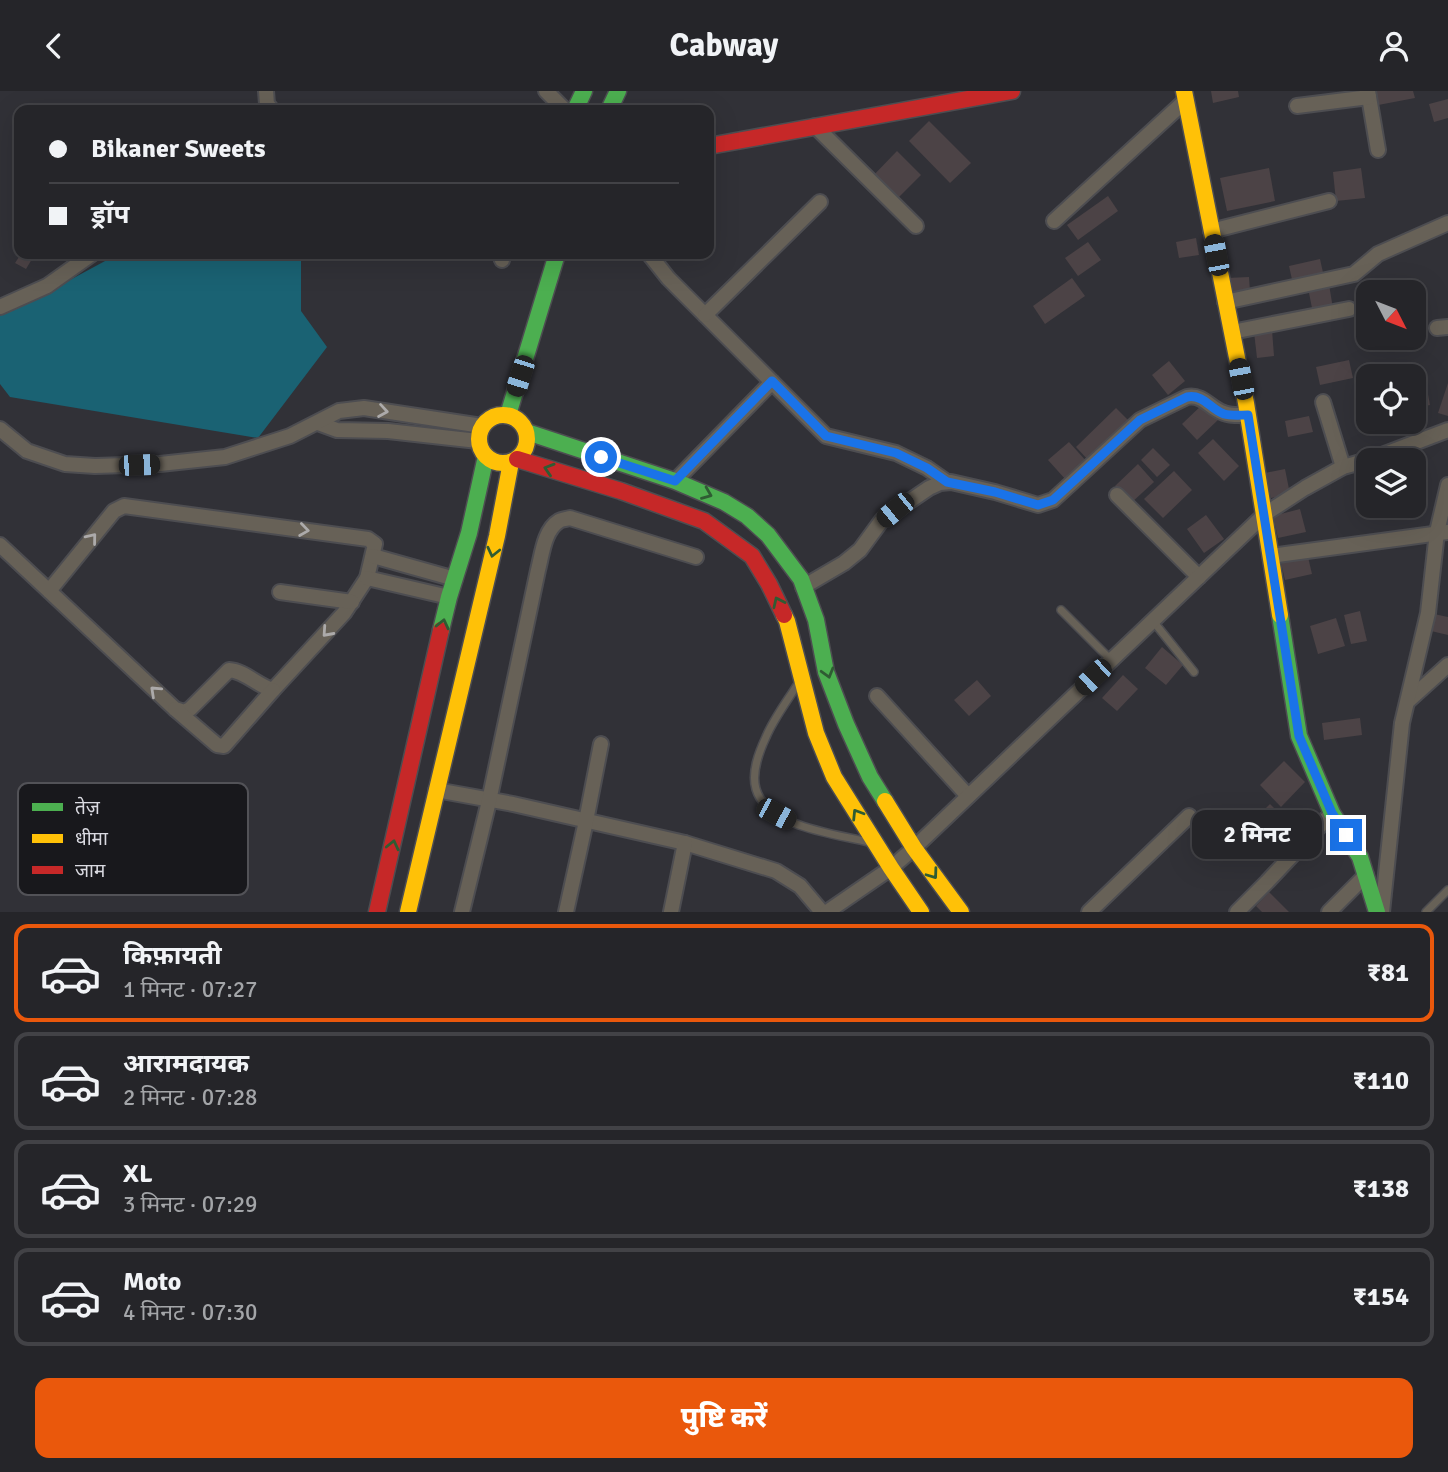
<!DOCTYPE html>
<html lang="hi">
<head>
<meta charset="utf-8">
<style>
  :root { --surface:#252529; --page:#313135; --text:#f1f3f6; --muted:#a3a5a8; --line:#424246; --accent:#ea580c }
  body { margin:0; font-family:Signika,"Noto Sans Devanagari",sans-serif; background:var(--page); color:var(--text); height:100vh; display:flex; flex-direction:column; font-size:26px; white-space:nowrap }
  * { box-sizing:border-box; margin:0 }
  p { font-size:23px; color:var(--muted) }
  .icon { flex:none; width:38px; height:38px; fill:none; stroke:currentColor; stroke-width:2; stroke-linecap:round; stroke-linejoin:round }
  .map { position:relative; height:821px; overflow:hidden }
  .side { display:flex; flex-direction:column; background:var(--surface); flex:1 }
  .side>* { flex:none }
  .hud { position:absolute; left:14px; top:14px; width:700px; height:154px; border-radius:14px; box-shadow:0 7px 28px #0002,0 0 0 2px var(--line); display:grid; align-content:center; height:154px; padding:0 35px; background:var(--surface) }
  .needle { width:46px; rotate:132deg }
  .controls { position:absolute; left:1356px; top:189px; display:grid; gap:14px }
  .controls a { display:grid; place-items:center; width:70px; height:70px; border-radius:14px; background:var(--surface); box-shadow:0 7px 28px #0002,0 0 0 2px var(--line); font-size:35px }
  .end { position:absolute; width:32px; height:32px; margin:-16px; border:9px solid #1a73e8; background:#fff; box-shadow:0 0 0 4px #fff }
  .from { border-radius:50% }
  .bubble { position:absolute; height:49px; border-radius:14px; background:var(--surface); box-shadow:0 7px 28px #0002,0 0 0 2px var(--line); font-size:23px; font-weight:800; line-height:49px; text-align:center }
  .car { position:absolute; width:21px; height:42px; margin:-21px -10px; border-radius:9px; box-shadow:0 0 5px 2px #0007; background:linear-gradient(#222 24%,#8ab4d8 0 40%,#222 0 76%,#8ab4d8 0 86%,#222 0) }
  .hud b { display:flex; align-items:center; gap:24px; height:66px; font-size:26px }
  .hud b+b { border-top:2px solid var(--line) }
  .hud i { width:18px; height:18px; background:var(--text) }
  ul { padding:12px 0 0; list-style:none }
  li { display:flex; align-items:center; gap:21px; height:98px; margin:0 14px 10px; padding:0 21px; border:4px solid var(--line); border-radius:14px }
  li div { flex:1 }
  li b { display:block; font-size:26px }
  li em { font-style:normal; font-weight:800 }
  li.selected { border-color:var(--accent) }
  li>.icon { width:63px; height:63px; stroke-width:1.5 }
  .button { display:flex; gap:14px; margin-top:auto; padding:14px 35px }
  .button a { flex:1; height:80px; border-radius:14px; background:var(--accent); color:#fff; font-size:28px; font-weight:800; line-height:80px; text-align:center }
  header { display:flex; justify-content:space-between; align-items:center; height:91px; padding:0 35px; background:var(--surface); font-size:32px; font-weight:800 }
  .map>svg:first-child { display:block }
  .water { fill:#1a6273 }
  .building { fill:#4c4346 }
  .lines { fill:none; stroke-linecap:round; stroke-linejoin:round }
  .lane-casing { stroke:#4d4d51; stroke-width:10 }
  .street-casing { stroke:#4d4d51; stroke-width:18 }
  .fast-casing { stroke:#4d4d51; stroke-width:19 }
  .slow-casing { stroke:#4d4d51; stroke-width:19 }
  .jam-casing { stroke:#4d4d51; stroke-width:19 }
  .lane { stroke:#676157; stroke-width:7 }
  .street { stroke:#676157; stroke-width:14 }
  .fast { stroke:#4caf50; stroke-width:16 }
  .slow { stroke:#ffc107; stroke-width:16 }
  .jam { stroke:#c62828; stroke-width:16 }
  .oneway { stroke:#acaaaa }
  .oneway2 { stroke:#2f5c33 }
  .route { stroke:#1a73e8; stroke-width:9 }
  .key { fill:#18181c; stroke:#525257; stroke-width:2 }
  .key-label { font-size:19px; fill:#dadae1 }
</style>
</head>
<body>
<header><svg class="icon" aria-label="back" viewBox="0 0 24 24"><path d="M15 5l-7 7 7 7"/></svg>Cabway<svg class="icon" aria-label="person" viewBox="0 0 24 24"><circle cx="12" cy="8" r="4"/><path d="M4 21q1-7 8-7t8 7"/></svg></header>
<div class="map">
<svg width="1448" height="821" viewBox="0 0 1448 821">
  <rect width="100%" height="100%" fill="#313137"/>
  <path class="water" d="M118 163H301V220L327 256 258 347 10 306 0 293V224L44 203Z"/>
  <g class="building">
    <path d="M1211 0H1238L1239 6 1213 12Z"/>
    <path d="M1371 0H1413L1415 7 1373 15Z"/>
    <path d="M1448 8V27L1434 31 1429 13Z"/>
    <path d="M929 30 971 72 950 92 909 50Z"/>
    <path d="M897 60 921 84 894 111 870 88Z"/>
    <path d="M1269 77 1275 110 1227 120 1220 87Z"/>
    <path d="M1361 77 1365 107 1336 110 1333 81Z"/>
    <path d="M1108 105 1118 120 1078 149 1067 134Z"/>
    <path d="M1196 147 1199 164 1179 167 1176 151Z"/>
    <path d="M1088 151 1101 169 1078 185 1065 167Z"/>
    <path d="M21 163H35L26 178 15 172Z"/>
    <path d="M1320 168 1324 186 1293 193 1289 175Z"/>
    <path d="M1249 186 1250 201 1228 202 1227 187Z"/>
    <path d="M1072 187 1085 205 1045 233 1033 215Z"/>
    <path d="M1329 193 1333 218 1313 222 1308 197Z"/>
    <path d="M1425 208 1427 228 1414 230V210Z"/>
    <path d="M1272 239 1274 265 1257 267 1254 241Z"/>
    <path d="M1349 269 1353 287 1320 294 1316 276Z"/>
    <path d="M1169 270 1185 290 1168 304 1152 284Z"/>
    <path d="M1425 287 1430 314 1414 317V289Z"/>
    <path d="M1448 292V325L1438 322Z"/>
    <path d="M1204 312 1219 328 1197 349 1182 333Z"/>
    <path d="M1116 317 1131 332 1090 371 1076 356Z"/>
    <path d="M1309 325 1313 341 1288 346 1285 330Z"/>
    <path d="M1213 348 1239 375 1224 390 1198 362Z"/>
    <path d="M1069 351 1087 371 1066 389 1048 369Z"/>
    <path d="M1153 357 1170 374 1157 386 1141 369Z"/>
    <path d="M1138 373 1154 391 1131 412 1115 395Z"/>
    <path d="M1285 378 1290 403 1271 407 1265 382Z"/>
    <path d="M1174 380 1192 399 1163 427 1144 408Z"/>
    <path d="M1368 415H1399L1400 421 1371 428Z"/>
    <path d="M1300 418 1306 441 1278 447 1273 425Z"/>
    <path d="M1206 424 1224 448 1204 462 1187 438Z"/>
    <path d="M1308 466 1312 483 1285 489 1281 472Z"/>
    <path d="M1360 520 1367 550 1351 553 1344 524Z"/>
    <path d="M1434 523 1448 526V544L1431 540Z"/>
    <path d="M1336 527 1345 555 1318 563 1310 535Z"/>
    <path d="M1162 556 1183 574 1166 594 1145 577Z"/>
    <path d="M1123 584 1138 598 1117 620 1102 607Z"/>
    <path d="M977 589 991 605 969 625 954 609Z"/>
    <path d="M1360 627 1362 644 1324 649 1322 632Z"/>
    <path d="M1284 670 1305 691 1281 716 1260 694Z"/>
    <path d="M1270 713 1279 722 1252 750 1242 741Z"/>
    <path d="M1288 720 1311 743 1291 763 1268 740Z"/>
    <path d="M1269 801 1289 821H1262L1256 815Z"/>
  </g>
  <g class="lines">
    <defs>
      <g id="lane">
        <path d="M1061 519 1111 569"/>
        <path d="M1153 530 1194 581"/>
        <path d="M799 591C788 609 774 627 766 646 759 661 751 681 756 698 767 736 836 743 868 751"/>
        <path d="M1426 821 1448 799"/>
      </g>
      <g id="street">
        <path d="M266 0 267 13 272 19"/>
        <path d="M546 0 565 19"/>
        <path d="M1368 0 1378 59"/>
        <path d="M1297 15 1369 6"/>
        <path d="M815 35 916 135"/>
        <path d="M1054 130 1185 10"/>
        <path d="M1211 140 1329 110"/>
        <path d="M500 163 502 169"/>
        <path d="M649 163 668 187 826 345 896 362 927 377 947 391"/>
        <path d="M1225 211 1354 183 1378 163 1448 132"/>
        <path d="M0 216 47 195 92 163"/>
        <path d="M705 224 820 111"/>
        <path d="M1437 237 1448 236"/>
        <path d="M1232 241 1349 218"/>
        <path d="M1323 311 1343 376"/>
        <path d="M318 332 337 339 388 340 478 350"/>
        <path d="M0 338 27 360 65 373 95 375 160 373 225 366 290 345 339 320 364 317 482 335"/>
        <path d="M1369 369 1448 339"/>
        <path d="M675 390 772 291"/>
        <path d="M1117 404 1199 486"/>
        <path d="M0 454 175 618 184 621 190 618 229 579C245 580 258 595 273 599L344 522 367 487 375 453 368 448 124 415 114 420 49 500"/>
        <path d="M373 465 455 488"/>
        <path d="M1270 465 1448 441"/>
        <path d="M367 487 449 506"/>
        <path d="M803 496 844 472 860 459 882 429 929 397 940 392 951 391 995 401 1038 414 1053 409 1140 329 1187 306C1204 303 1210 318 1224 322 1231 325 1240 324 1248 324"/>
        <path d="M280 501 352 511"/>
        <path d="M877 605 968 705"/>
        <path d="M1408 610 1448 574"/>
        <path d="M175 618 217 654 224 655 273 599"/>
        <path d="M436 699 513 713 685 752 776 780 800 795 822 821"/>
        <path d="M462 821 489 710 538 479C542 464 544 439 559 430 562 428 567 428 570 427L696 466"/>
        <path d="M566 821 586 730 601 653"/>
        <path d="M671 821 685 752"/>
        <path d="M827 821 891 777 914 757 1265 423 1305 397 1343 376 1368 369"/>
        <path d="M1089 821 1189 725"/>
        <path d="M1237 821 1267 791 1332 722"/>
        <path d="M1329 821 1366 784"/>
        <path d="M1382 821 1402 632 1428 522 1437 441 1448 394"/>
      </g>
      <g id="fast">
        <path d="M575 19 584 0"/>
        <path d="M609 19 618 0"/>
        <path d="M508 324 557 163"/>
        <path d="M527 341 675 390 724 411 747 425 768 444 801 488 816 529 826 581 846 633 870 686 885 710"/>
        <path d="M1280 524 1299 645 1332 722 1360 766 1377 821"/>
        <path d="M441 539 449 506 469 442 486 365"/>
      </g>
      <g id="slow">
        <path d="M1184 0 1246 312 1280 524"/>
        <circle cx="503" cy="348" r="24"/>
        <path d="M784 524 787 530 816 642 834 686 891 777 921 821"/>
        <path d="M885 710 914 757 961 821"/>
        <path d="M408 821 497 445 511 371"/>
      </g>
      <g id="jam">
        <path d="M709 55 1012 0"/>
        <path d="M517 368 621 400 704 430 752 465 769 493 784 524"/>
        <path d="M377 821 441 539"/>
      </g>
    </defs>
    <use href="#lane" class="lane-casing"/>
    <use href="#street" class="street-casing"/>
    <use href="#fast" class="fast-casing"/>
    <use href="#slow" class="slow-casing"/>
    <use href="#jam" class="jam-casing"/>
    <use href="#lane" class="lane"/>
    <use href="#street" class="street"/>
    <use href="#fast" class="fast"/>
    <use href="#slow" class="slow"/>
    <use href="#jam" class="jam"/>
  </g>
  <defs><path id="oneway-chevron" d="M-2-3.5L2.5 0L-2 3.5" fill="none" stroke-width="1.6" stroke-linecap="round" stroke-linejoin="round" transform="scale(1.75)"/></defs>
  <g class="oneway">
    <use href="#oneway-chevron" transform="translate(383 320) rotate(9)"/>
    <use href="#oneway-chevron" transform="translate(304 439) rotate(8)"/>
    <use href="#oneway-chevron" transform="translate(92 447) rotate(-51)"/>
    <use href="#oneway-chevron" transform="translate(327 541) rotate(132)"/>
    <use href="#oneway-chevron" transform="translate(155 600) rotate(-137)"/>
  </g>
  <g class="oneway2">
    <use href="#oneway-chevron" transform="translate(549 378) rotate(-163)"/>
    <use href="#oneway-chevron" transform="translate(707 403) rotate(22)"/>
    <use href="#oneway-chevron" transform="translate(493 461) rotate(103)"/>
    <use href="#oneway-chevron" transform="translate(778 511) rotate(-115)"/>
    <use href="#oneway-chevron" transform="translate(443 533) rotate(-77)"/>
    <use href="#oneway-chevron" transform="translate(828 582) rotate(74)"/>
    <use href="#oneway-chevron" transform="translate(857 723) rotate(-122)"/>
    <use href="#oneway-chevron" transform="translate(393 754) rotate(-77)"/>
    <use href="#oneway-chevron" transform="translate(933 783) rotate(54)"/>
  </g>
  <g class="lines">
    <path class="route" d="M601 366 675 390 772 290 826 345 896 362 927 377 947 391 995 401 1038 414 1053 409 1140 329 1187 306C1204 303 1210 318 1224 323 1231 325 1240 324 1248 324L1299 645 1332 722 1346 744"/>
  </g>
  <rect x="18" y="692" width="230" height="112" rx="10" class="key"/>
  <rect x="32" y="712" width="31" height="8" fill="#4caf50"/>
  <rect x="32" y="743" width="31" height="9" fill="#ffc107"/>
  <rect x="32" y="775" width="31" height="8" fill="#c62828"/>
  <g class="key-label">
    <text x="75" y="723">तेज़</text>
    <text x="75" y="754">धीमा</text>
    <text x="75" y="786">जाम</text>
  </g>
</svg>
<div class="controls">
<a><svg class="needle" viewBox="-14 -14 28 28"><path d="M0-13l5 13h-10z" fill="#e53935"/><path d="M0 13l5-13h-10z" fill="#a3a5a8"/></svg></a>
<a><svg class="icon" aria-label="locate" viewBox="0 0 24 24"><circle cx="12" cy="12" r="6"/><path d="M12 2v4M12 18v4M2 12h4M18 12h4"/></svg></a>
<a><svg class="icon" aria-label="layers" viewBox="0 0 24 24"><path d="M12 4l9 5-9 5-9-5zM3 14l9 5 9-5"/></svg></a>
</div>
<i class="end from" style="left:601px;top:366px"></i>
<i class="end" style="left:1346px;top:744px"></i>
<div class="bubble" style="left:1192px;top:719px;width:130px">2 मिनट</div>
<i class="car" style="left:1216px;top:164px;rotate:349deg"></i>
<i class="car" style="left:520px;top:285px;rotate:198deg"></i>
<i class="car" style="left:1241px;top:288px;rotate:349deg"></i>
<i class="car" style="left:139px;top:374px;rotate:88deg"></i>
<i class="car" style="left:895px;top:419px;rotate:231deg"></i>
<i class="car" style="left:1093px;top:586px;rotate:226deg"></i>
<i class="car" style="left:776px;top:723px;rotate:118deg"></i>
<div class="hud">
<b><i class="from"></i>Bikaner Sweets</b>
<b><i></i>ड्रॉप</b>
</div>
</div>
<section class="side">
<ul>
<li class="selected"><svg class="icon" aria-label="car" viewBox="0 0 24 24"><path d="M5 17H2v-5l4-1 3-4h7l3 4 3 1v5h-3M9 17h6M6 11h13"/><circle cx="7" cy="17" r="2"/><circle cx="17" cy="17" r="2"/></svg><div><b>किफ़ायती</b><p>1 मिनट · 07:27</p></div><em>₹81</em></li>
<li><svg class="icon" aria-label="car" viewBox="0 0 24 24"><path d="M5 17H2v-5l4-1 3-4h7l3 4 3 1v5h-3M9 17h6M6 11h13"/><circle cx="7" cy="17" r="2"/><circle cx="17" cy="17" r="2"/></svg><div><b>आरामदायक</b><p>2 मिनट · 07:28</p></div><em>₹110</em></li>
<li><svg class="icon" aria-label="car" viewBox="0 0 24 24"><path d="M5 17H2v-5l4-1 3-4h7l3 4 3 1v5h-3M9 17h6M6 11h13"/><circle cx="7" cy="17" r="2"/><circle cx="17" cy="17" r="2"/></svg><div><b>XL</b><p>3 मिनट · 07:29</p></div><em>₹138</em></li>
<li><svg class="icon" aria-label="car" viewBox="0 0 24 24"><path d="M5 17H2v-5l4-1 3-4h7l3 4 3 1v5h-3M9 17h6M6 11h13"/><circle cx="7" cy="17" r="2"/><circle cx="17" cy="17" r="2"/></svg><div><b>Moto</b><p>4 मिनट · 07:30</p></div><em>₹154</em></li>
</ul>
<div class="button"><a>पुष्टि करें</a></div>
</section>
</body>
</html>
